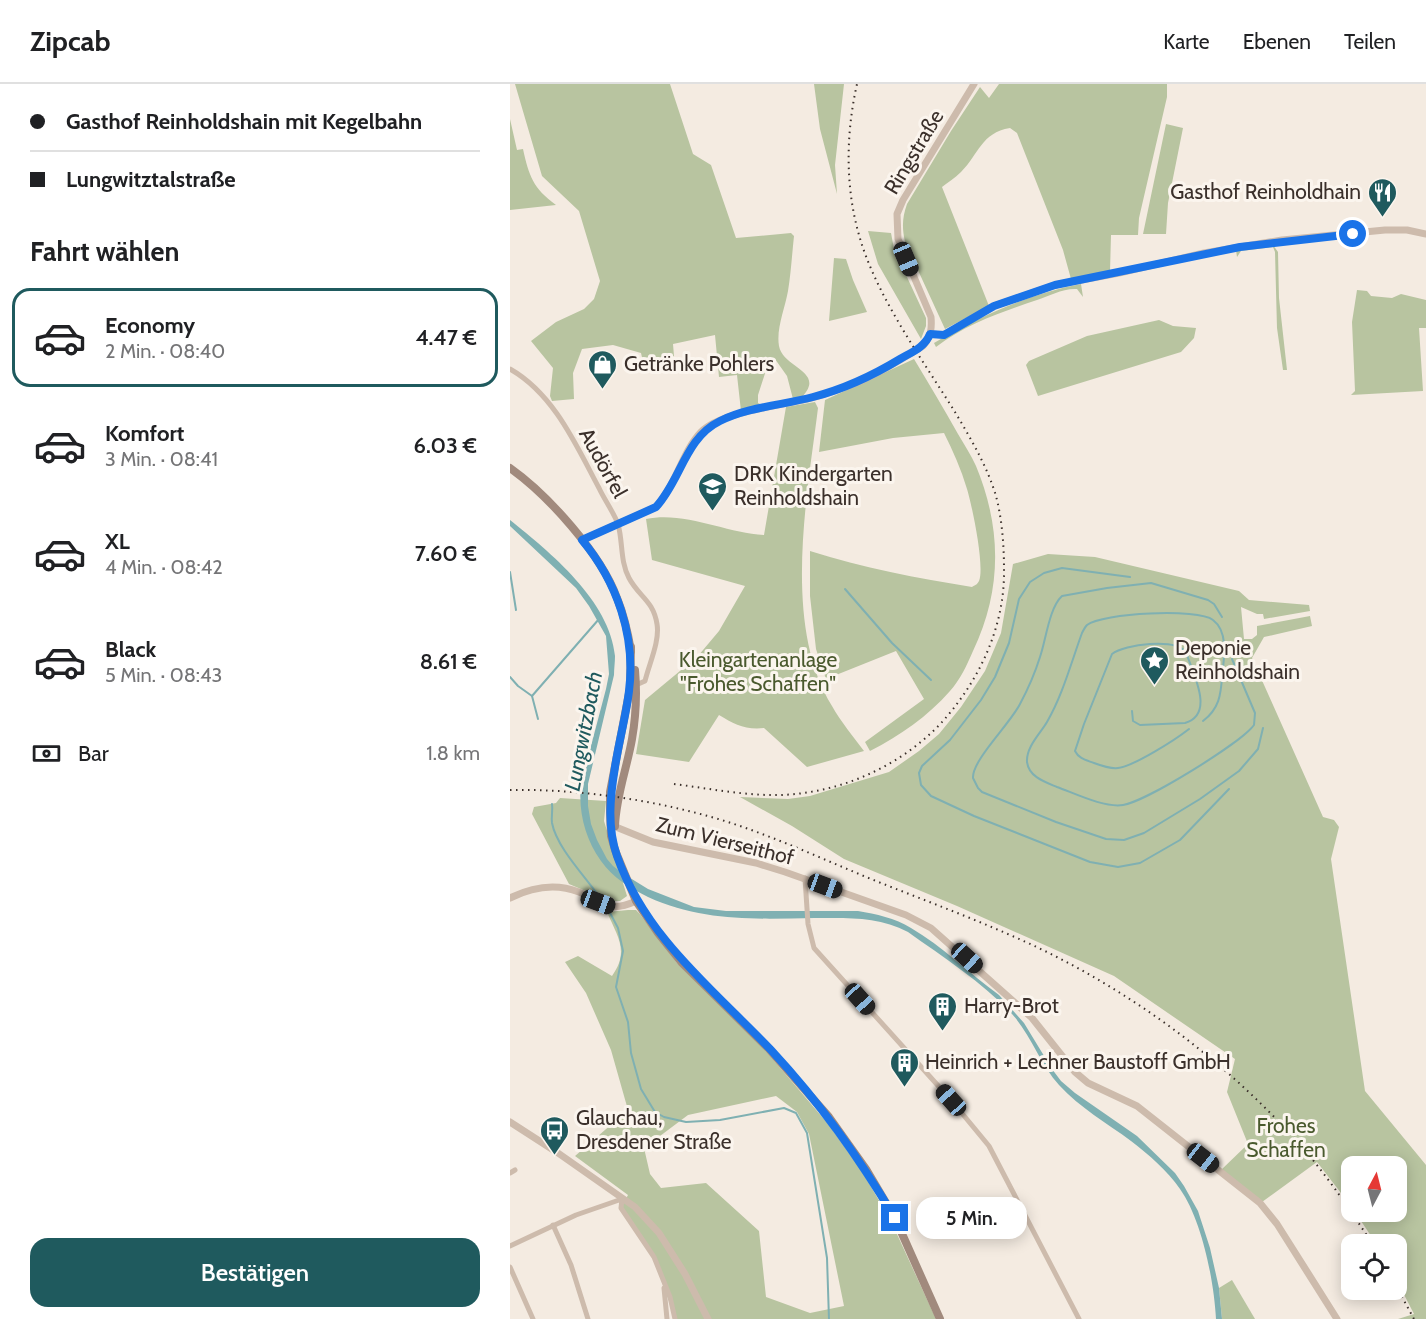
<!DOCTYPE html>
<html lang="de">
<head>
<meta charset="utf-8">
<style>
  :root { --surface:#fff; --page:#f2f2f2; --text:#202124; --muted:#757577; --line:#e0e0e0; --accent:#1f5a5e }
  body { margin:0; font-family:Cabin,sans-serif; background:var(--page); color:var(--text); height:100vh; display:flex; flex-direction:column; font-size:22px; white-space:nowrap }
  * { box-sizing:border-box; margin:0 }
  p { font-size:20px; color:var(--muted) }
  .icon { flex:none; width:33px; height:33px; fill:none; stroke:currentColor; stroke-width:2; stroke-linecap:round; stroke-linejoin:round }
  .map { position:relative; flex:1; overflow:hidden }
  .drawer { display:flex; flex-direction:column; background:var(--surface); width:510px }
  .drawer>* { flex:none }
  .hud { display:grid; align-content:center; height:132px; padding:0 30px; background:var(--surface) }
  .needle { width:39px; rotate:7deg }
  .tools { position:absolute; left:831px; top:1072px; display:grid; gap:12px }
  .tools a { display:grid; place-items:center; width:66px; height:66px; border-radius:12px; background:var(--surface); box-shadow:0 3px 15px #0003; font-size:30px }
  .end { position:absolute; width:27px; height:27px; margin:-14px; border:8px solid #1a73e8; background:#fff; box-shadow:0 0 0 3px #fff }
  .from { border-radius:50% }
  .bubble { position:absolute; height:42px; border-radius:18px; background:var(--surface); box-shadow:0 3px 15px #0003; font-size:20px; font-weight:600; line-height:42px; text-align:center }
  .car { position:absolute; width:18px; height:36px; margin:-18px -9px; border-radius:8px; box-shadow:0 0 4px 2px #0007; background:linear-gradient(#222 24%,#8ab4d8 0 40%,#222 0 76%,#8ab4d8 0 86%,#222 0) }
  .hud b { display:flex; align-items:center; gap:21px; height:57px; font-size:22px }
  .hud b+b { border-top:2px solid var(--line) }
  .hud i { width:15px; height:15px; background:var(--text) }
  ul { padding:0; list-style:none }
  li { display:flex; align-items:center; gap:18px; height:99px; margin:0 12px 9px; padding:0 18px; border:3px solid transparent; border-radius:18px }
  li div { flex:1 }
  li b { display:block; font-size:22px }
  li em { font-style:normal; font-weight:600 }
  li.active { border-color:var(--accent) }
  li>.icon { width:54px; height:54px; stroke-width:1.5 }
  h2 { padding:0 30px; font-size:27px; line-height:72px }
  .pay { display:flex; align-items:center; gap:15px; height:66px; padding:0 30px; font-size:22px }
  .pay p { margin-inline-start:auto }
  .primary-button { display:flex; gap:12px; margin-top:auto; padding:12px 30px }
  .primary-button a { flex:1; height:69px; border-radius:18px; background:var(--accent); color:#fff; font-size:24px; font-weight:600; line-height:69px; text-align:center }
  header { display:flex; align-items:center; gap:36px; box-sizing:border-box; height:84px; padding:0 30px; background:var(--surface); border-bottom:2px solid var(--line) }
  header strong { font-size:28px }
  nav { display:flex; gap:33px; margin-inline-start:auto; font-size:21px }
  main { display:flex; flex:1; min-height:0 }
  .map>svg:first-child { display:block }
  .green { fill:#b8c4a0; fill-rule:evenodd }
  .water { fill:#7fb0b2 }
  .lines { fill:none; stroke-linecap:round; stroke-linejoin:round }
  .stream { stroke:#7fb0b2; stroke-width:2 }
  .minor { stroke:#cdbbac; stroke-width:5 }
  .tertiary { stroke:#cdbbac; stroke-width:7 }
  .secondary { stroke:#a18a7d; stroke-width:8 }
  .rail { stroke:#3b302b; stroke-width:2; stroke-dasharray:1.5 4.5; stroke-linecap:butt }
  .route { stroke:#1a73e8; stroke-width:8 }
  .labels { text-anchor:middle; stroke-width:6; stroke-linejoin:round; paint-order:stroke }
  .street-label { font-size:21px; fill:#3b302b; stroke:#fbf5ee }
  .poi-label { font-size:21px; fill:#3b302b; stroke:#fbf5ee; text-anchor:start }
  .park-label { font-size:21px; fill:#4a5a2e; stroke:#fbf5ee }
  .water-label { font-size:22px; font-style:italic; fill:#1f5a5e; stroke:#fbf5ee }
</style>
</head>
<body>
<header>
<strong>Zipcab</strong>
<nav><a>Karte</a><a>Ebenen</a><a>Teilen</a></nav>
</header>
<main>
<section class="drawer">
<div class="hud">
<b><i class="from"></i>Gasthof Reinholdshain mit Kegelbahn</b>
<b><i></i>Lungwitztalstraße</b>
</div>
<h2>Fahrt wählen</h2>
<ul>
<li class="active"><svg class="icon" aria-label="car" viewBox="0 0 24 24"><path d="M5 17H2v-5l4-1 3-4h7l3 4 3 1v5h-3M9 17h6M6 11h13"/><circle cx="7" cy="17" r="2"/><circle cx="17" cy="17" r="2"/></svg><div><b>Economy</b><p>2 Min. · 08:40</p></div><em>4.47 €</em></li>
<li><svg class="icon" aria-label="car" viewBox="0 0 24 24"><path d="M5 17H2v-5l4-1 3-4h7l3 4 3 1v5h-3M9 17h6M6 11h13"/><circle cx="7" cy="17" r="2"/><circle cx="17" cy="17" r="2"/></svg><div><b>Komfort</b><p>3 Min. · 08:41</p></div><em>6.03 €</em></li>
<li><svg class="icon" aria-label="car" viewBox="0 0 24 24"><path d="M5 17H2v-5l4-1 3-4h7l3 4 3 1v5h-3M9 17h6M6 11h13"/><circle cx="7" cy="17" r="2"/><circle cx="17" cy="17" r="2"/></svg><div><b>XL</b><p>4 Min. · 08:42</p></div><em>7.60 €</em></li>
<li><svg class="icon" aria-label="car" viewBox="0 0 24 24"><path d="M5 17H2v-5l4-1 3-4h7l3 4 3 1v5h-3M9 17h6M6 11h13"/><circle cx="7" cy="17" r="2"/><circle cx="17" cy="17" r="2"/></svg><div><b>Black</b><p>5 Min. · 08:43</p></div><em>8.61 €</em></li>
</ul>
<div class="pay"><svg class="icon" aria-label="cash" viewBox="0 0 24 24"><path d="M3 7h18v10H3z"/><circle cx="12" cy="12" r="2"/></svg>Bar<p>1.8 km</p></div>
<div class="primary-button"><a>Bestätigen</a></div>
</section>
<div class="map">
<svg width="916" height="1235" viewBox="0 0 916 1235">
  <rect width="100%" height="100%" fill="#f4ebe1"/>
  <g class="green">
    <path d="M5 0H160L183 70 201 81 226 154 281 149 284 152C282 170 281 189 278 207 275 224 266 245 269 262 273 284 315 287 293 312L283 315 277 292 265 275 260 274 248 311V319L252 321 231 327 227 291 209 293 205 251 163 260 164 272 134 282 131 269 103 261 72 265 63 289 64 315 42 317 40 312 43 284 21 257 46 238 74 225 84 215 90 197 69 127 32 92Z"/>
    <path d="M304 0H334L325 81 327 110 310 45Z"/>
    <path d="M489 0H657V13L629 134 628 151H601L600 188 561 195 553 166 507 49 500 44C471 49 469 70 451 88 445 94 438 98 432 103L479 222 435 245 395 158C392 144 392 134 397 120L441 47 470 3 479 14Z"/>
    <path d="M0 35 7 66 13 65C19 92 23 104 46 121L0 126Z"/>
    <path d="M656 40 673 44 658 119 656 150H633Z"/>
    <path d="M358 147 381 149 384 165 416 234V242L411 255 368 180Z"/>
    <path d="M763 161 768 168 769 214 777 286H773L767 244 765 168 763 163 731 167 727 173 726 166Z"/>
    <path d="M324 174 336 175 343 196 357 228 319 237Z"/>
    <path d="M571 200 573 213 567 205C553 204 539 212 527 216 491 228 456 240 426 263L424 259C471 232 518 210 571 200Z"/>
    <path d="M847 206 857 207 861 212 882 214 891 210 916 216V244H909L913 307 841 311 845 307 842 238Z"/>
    <path d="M649 236 663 242 686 244 684 254 671 268 528 312 516 281 519 277 577 252Z"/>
    <path d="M404 275C419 300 434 325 448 350 454 360 461 371 466 382 492 445 492 506 463 567 457 581 450 596 440 607 417 633 391 651 360 667L355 658 414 615 386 567 316 595 306 565 300 512V467C353 484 407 494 462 503 465 501 467 501 469 497 475 483 462 421 457 405 451 385 443 367 434 349L383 354 309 368 315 316Z"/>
    <path d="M305 318 308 324C297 413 272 541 322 622 331 638 343 652 354 667L297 683 254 644C235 646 224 640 209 631L179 678 126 670 135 616 188 572 209 547 235 502 142 476 136 435C175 427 216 449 254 451L276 323Z"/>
    <path d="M538 470 585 473 729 507 739 516 799 521 800 527 754 535 753 530H747L731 523 734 555H742L747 551V542L800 532 802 542 754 553 742 574 813 733 824 736 829 743 821 775 855 1007 916 1081V1235H888L904 1230 887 1197 886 1161H867L845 1128H886V1083H842L841 1122 807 1078 752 1118 711 1086 738 1060 717 1008 725 975 604 892 447 822 334 775 282 742 230 713 278 715 300 712 379 688 409 667 429 650 451 623 475 587 491 549 503 480Z"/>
    <path d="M50 714 96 717 94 737 117 812 110 817H99L59 800 22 730 24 723 46 719Z"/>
    <path d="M118 826H126L129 829 167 879 254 965 319 1041 351 1086 380 1135 426 1235H165L144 1173 111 1124 118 1111 65 1072 118 1026 101 966 76 909 55 878 68 872 102 892C120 867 107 852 97 828ZM266 1012 287 1028 299 1050 334 1222 300 1229 256 1213 249 1147 196 1099 151 1104 140 1090 134 1064 178 1031Z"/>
    <path d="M722 1196 745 1235H712L709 1204Z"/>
  </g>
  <path class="water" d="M0 436C40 468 100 517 105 572 105 578 104 585 104 591L78 700V722L81 740 87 756 97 775 103 782 112 789 138 805 184 823 216 827H348C366 830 385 834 401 844 432 862 460 890 489 911L514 939 542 985 551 997 565 1009 627 1052 665 1089 674 1102 688 1127 700 1164 709 1204 712 1235H706C704 1197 692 1136 670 1105 657 1086 639 1071 621 1057 597 1039 570 1024 549 1001 530 980 521 951 502 930 472 898 433 873 398 848 368 832 337 834 304 834 246 835 193 838 138 813 120 804 103 794 91 777 75 755 68 727 71 700L96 605 99 590 96 552 79 522 66 504 0 442Z"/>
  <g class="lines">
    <g class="stream">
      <path d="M0 488 6 526"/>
      <path d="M620 493 552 484 534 489 520 498 509 515 499 559 485 593 471 616 440 656 412 682 409 689 411 701 421 712 464 732 580 778 608 783 630 779 670 756 719 705"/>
      <path d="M335 505 382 559 421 596"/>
      <path d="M712 533 704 520 698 516 641 499 597 504 552 512C539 524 536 556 530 573 525 589 518 605 510 620 500 640 462 676 463 694L468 704 472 708 546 738 596 755 614 756 634 749 690 715 729 687 748 665 753 644"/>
      <path d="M0 593 8 602 22 612 28 635"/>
      <path d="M22 612 89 535"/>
      <path d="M622 627 623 637 630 641 675 639C706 630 682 588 676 568 665 554 615 560 602 570L574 640 565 667C569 675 576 676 584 679 592 682 600 685 608 684 624 682 665 656 679 645"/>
      <path d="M693 637C709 625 711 611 712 592 714 575 719 548 703 536 688 524 592 529 577 541 575 543 573 547 572 549 561 579 553 610 537 638 530 650 516 663 517 678 519 693 535 698 547 703 564 709 594 724 613 721 635 718 731 659 744 641L745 629 722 575"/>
      <path d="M42 720C43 727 41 733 42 739 47 765 78 795 93 818"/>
      <path d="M98 825 108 844 113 867 106 903 118 938 121 969 131 1005 145 1028 154 1033 176 1038 210 1036 274 1024 286 1029 297 1049 317 1174 319 1235"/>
    </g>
    <g class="minor">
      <path d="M0 285C44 310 66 361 89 404 94 415 104 429 108 440 113 458 110 477 119 494 129 513 143 516 147 540 150 557 139 580 135 597L126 601"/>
      <path d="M295 794 298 840 304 864 441 1016 479 1062 569 1235"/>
      <path d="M0 1089 5 1086"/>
      <path d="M43 1141 61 1181 78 1235"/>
      <path d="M0 1162 66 1131 112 1115 111 1124 144 1173 160 1213 165 1235"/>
      <path d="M0 1183 23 1235"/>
      <path d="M154 1204 157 1235"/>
    </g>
    <g class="tertiary">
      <path d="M420 250 434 251 484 222 545 201 609 189 694 169 772 156 875 146H897L916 150"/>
      <path d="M72 456 146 423C166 401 172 368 191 348 210 328 273 321 301 314 313 311 324 307 336 303 364 293 388 277 413 262 421 253 422 244 421 233L388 155 387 130 393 116 464 0"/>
      <path d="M101 741 143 758 246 779 275 788 396 831 421 844 522 934 565 988 578 999 627 1022 750 1119 767 1140 827 1235"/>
      <path d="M0 814C22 803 46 799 69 808 93 818 98 830 126 817"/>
      <path d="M0 1038 48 1069 125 1123 149 1149 175 1190 198 1235"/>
    </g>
    <g class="secondary">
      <path d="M0 384C38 411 91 470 107 514 114 531 118 549 121 567"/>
      <path d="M121 563 120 604 100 708V727L101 752 105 766 126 817 148 849 172 879 259 965 319 1033 356 1085 385 1134 430 1235"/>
      <path d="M105 742C106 712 117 684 122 655 126 632 127 609 125 586"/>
    </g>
    <g class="rail">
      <path d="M164 700C195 704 226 710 257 711 322 713 389 685 433 637 470 595 495 542 494 485 494 461 492 435 486 412 477 382 461 355 445 328 412 275 366 212 349 151 335 102 336 49 347 0"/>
      <path d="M0 706C70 705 138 715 205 734 259 750 310 774 361 795 421 819 482 841 539 869 637 918 727 987 798 1070 822 1099 843 1130 863 1161"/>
      <path d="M886 1202 904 1235"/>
    </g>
  </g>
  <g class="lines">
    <path class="route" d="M385 1134C347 1071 311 1020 261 966 203 905 136 854 107 772 97 743 100 713 105 683 109 657 116 632 119 607 126 552 107 498 72 456L146 423C171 396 175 354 210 337 238 323 273 321 303 313 334 305 362 292 390 275 402 268 415 263 420 250L434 251 484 222 545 201 730 163 843 150"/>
  </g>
  <defs>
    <symbol id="restaurant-pin" viewBox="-11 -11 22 30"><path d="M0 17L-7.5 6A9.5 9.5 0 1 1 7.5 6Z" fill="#1f5a5e" stroke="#fbf5ee"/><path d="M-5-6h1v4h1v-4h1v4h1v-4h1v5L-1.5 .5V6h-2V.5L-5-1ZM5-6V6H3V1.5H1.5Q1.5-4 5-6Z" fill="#fff"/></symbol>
    <symbol id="shop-pin" viewBox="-11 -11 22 30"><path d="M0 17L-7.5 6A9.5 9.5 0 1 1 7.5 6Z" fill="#1f5a5e" stroke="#fbf5ee"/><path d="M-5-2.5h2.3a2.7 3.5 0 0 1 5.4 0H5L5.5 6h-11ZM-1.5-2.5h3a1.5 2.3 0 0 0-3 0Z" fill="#fff"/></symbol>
    <symbol id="school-pin" viewBox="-11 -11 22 30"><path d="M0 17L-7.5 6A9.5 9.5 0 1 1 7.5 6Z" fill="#1f5a5e" stroke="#fbf5ee"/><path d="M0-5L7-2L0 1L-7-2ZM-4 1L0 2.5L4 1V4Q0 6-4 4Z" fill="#fff"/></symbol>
    <symbol id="sight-pin" viewBox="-11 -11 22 30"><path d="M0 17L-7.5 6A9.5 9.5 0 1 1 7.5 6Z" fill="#1f5a5e" stroke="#fbf5ee"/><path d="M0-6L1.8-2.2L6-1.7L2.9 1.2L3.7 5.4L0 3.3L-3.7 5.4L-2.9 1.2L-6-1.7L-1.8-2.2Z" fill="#fff"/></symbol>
    <symbol id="building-pin" viewBox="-11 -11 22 30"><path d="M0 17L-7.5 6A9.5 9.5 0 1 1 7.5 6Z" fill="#1f5a5e" stroke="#fbf5ee"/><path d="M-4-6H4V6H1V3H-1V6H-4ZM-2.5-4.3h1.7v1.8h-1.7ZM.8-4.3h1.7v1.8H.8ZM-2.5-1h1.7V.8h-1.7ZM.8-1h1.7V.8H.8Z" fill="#fff"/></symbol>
    <symbol id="bus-pin" viewBox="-11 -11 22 30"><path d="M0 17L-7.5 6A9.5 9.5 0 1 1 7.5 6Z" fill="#1f5a5e" stroke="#fbf5ee"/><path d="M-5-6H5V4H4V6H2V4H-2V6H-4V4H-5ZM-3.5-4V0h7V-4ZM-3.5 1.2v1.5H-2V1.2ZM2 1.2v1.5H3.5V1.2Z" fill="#fff"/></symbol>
  </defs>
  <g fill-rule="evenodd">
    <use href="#restaurant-pin" x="856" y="92" width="33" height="45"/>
    <use href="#shop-pin" x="76" y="264" width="33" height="45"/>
    <use href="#school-pin" x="186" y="386" width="33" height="45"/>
    <use href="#sight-pin" x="628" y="560" width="33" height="45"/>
    <use href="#building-pin" x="416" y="906" width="33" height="45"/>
    <use href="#building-pin" x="378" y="962" width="33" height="45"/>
    <use href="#bus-pin" x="28" y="1030" width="33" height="45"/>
  </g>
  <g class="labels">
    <g class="street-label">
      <text transform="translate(404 68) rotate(-59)" y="7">Ringstraße</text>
      <text transform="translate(93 379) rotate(61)" y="7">Audörfel</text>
      <text transform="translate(215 757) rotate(14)" y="7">Zum Vierseithof</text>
    </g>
    <g class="poi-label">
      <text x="851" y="115" text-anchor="end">Gasthof Reinholdhain</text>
      <text x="114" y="287">Getränke Pohlers</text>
      <text x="224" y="397">DRK Kindergarten<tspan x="224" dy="24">Reinholdshain</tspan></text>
      <text x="665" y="571">Deponie<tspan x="665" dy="24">Reinholdshain</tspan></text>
      <text x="454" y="929">Harry-Brot</text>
      <text x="415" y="985">Heinrich + Lechner Baustoff GmbH</text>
      <text x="66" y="1041">Glauchau,<tspan x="66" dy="24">Dresdener Straße</tspan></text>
    </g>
    <g class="park-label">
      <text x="248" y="583">Kleingartenanlage<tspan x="248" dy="24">"Frohes Schaffen"</tspan></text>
      <text x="776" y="1049">Frohes<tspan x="776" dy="24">Schaffen</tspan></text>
    </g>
    <g class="water-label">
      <text transform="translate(73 647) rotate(-79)" y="8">Lungwitzbach</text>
    </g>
  </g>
</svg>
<div class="tools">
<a><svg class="needle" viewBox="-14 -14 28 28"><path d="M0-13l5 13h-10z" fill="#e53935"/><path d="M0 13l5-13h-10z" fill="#757577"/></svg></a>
<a><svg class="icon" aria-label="locate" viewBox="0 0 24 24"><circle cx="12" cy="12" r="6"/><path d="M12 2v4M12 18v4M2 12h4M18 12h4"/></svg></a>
</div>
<i class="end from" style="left:843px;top:150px"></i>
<i class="end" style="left:385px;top:1134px"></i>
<div class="bubble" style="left:406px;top:1113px;width:111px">5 Min.</div>
<i class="car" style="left:396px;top:175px;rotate:157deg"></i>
<i class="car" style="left:315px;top:802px;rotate:110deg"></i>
<i class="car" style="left:88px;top:818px;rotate:110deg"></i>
<i class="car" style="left:457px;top:874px;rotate:132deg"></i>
<i class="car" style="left:350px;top:915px;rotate:138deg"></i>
<i class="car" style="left:441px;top:1016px;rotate:318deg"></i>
<i class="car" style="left:693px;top:1074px;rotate:128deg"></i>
</div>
</main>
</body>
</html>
